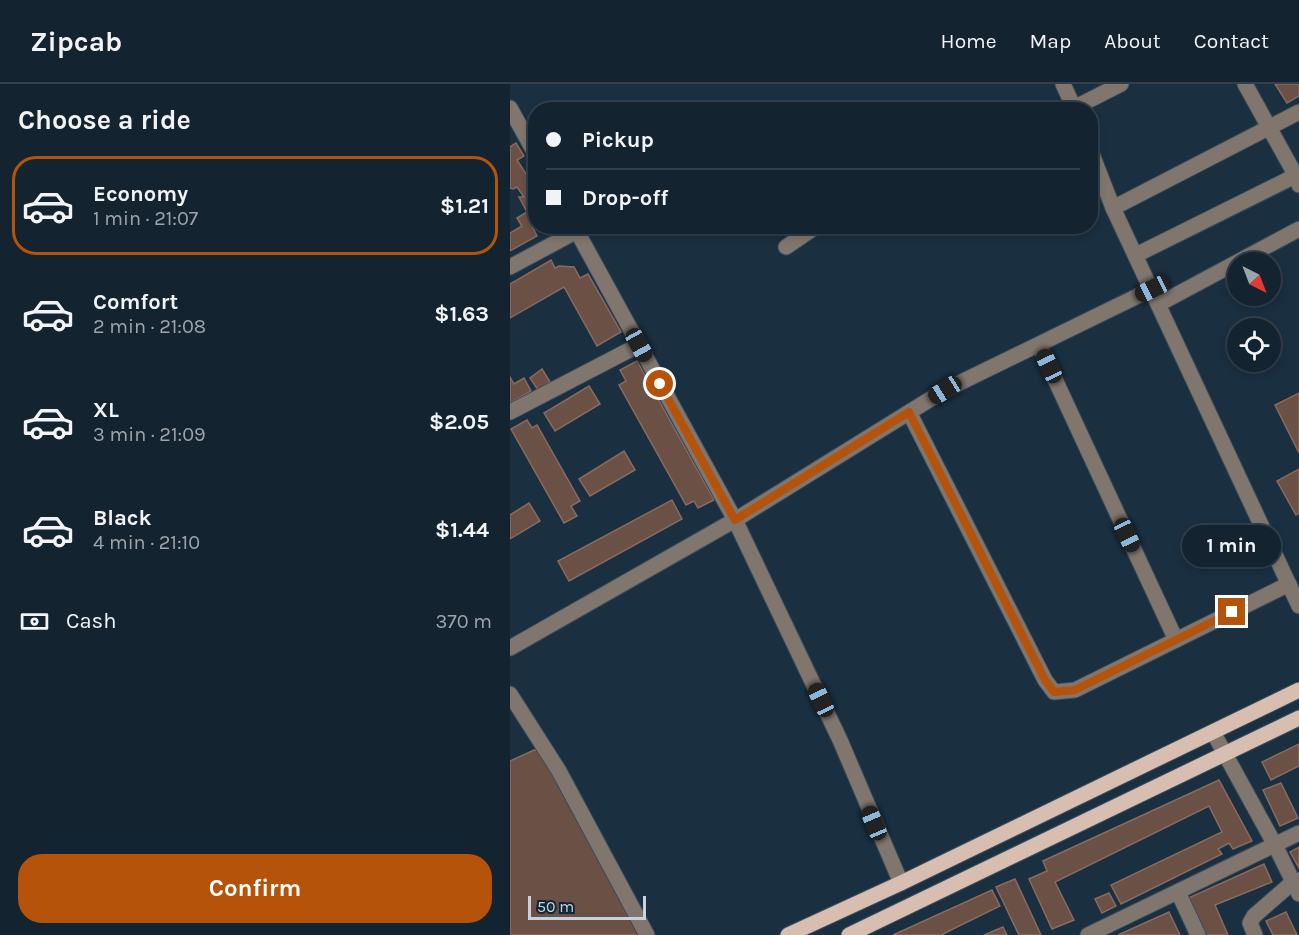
<!DOCTYPE html>
<html lang="en">
<head>
<meta charset="utf-8">
<style>
  :root { --surface:#142330; --page:#1d2b38; --text:#f1f3f6; --muted:#9da4ab; --line:#33404c; --accent:#b45309 }
  body { margin:0; font-family:Karla,sans-serif; background:var(--page); color:var(--text); height:100vh; display:flex; flex-direction:column; font-size:22px; white-space:nowrap }
  * { box-sizing:border-box; margin:0 }
  p { font-size:20px; color:var(--muted) }
  .icon { flex:none; width:33px; height:33px; fill:none; stroke:currentColor; stroke-width:2; stroke-linecap:round; stroke-linejoin:round }
  .map { position:relative; flex:1; overflow:hidden }
  .drawer { display:flex; flex-direction:column; background:var(--surface); width:510px }
  .drawer>* { flex:none }
  .guide { position:absolute; left:18px; top:18px; width:570px; height:132px; border-radius:24px; box-shadow:0 3px 9px #0003,0 0 0 2px var(--line); display:grid; align-content:center; height:132px; padding:0 18px; background:var(--surface) }
  .needle { width:39px; rotate:138deg }
  .controls { position:absolute; left:717px; top:168px; display:grid; gap:12px }
  .controls a { display:grid; place-items:center; width:54px; height:54px; border-radius:50%; background:var(--surface); box-shadow:0 3px 9px #0003,0 0 0 2px var(--line); font-size:30px }
  .scale { position:absolute; left:18px; bottom:15px; width:118px; box-sizing:border-box; padding-left:6px; border:3px solid #c6d3de; border-top:0; font-size:16px; line-height:21px; white-space:nowrap; color:#c6d3de; -webkit-text-stroke:4px #102535; paint-order:stroke }
  .end { position:absolute; width:27px; height:27px; margin:-14px; border:8px solid #b45309; background:#fff; box-shadow:0 0 0 3px #fff }
  .from { border-radius:50% }
  .bubble { position:absolute; height:42px; border-radius:21px; background:var(--surface); box-shadow:0 3px 9px #0003,0 0 0 2px var(--line); font-size:20px; font-weight:700; line-height:42px; text-align:center }
  .car { position:absolute; width:18px; height:36px; margin:-18px -9px; border-radius:8px; box-shadow:0 0 4px 2px #0007; background:linear-gradient(#222 24%,#8ab4d8 0 40%,#222 0 76%,#8ab4d8 0 86%,#222 0) }
  .guide b { display:flex; align-items:center; gap:21px; height:57px; font-size:22px }
  .guide b+b { border-top:2px solid var(--line) }
  .guide i { width:15px; height:15px; background:var(--text) }
  ul { padding:0; list-style:none }
  li { display:flex; align-items:center; gap:18px; height:99px; margin:0 12px 9px; padding:0 6px; border:3px solid transparent; border-radius:24px }
  li div { flex:1 }
  li b { display:block; font-size:22px }
  li em { font-style:normal; font-weight:700 }
  li.on { border-color:var(--accent) }
  li>.icon { width:54px; height:54px; stroke-width:1.5 }
  h2 { padding:0 18px; font-size:27px; line-height:72px }
  .pay { display:flex; align-items:center; gap:15px; height:66px; padding:0 18px; font-size:22px }
  .pay p { margin-inline-start:auto }
  .primary-button { display:flex; gap:12px; margin-top:auto; padding:12px 18px }
  .primary-button a { flex:1; height:69px; border-radius:24px; background:var(--accent); color:#fff; font-size:24px; font-weight:700; line-height:69px; text-align:center }
  header { display:flex; align-items:center; gap:36px; box-sizing:border-box; height:84px; padding:0 30px; background:var(--surface); border-bottom:2px solid var(--line) }
  header strong { font-size:28px }
  nav { display:flex; gap:33px; margin-inline-start:auto; font-size:21px }
  main { display:flex; flex:1; min-height:0 }
  .map>svg:first-child { display:block }
  .building { fill:#6b5045; stroke:#886b60; stroke-width:1.5 }
  .lines { fill:none; stroke-linecap:round; stroke-linejoin:round }
  .minor-casing { stroke:#394d5c; stroke-width:17 }
  .major-casing { stroke:#394d5c; stroke-width:17 }
  .minor { stroke:#81766e; stroke-width:15 }
  .major { stroke:#d7beb0; stroke-width:15 }
  .route { stroke:#b45309; stroke-width:8 }
</style>
</head>
<body>
<header>
<strong>Zipcab</strong>
<nav><a>Home</a><a>Map</a><a>About</a><a>Contact</a></nav>
</header>
<main>
<section class="drawer">
<h2>Choose a ride</h2>
<ul>
<li class="on"><svg class="icon" aria-label="car" viewBox="0 0 24 24"><path d="M5 17H2v-5l4-1 3-4h7l3 4 3 1v5h-3M9 17h6M6 11h13"/><circle cx="7" cy="17" r="2"/><circle cx="17" cy="17" r="2"/></svg><div><b>Economy</b><p>1 min · 21:07</p></div><em>$1.21</em></li>
<li><svg class="icon" aria-label="car" viewBox="0 0 24 24"><path d="M5 17H2v-5l4-1 3-4h7l3 4 3 1v5h-3M9 17h6M6 11h13"/><circle cx="7" cy="17" r="2"/><circle cx="17" cy="17" r="2"/></svg><div><b>Comfort</b><p>2 min · 21:08</p></div><em>$1.63</em></li>
<li><svg class="icon" aria-label="car" viewBox="0 0 24 24"><path d="M5 17H2v-5l4-1 3-4h7l3 4 3 1v5h-3M9 17h6M6 11h13"/><circle cx="7" cy="17" r="2"/><circle cx="17" cy="17" r="2"/></svg><div><b>XL</b><p>3 min · 21:09</p></div><em>$2.05</em></li>
<li><svg class="icon" aria-label="car" viewBox="0 0 24 24"><path d="M5 17H2v-5l4-1 3-4h7l3 4 3 1v5h-3M9 17h6M6 11h13"/><circle cx="7" cy="17" r="2"/><circle cx="17" cy="17" r="2"/></svg><div><b>Black</b><p>4 min · 21:10</p></div><em>$1.44</em></li>
</ul>
<div class="pay"><svg class="icon" aria-label="cash" viewBox="0 0 24 24"><path d="M3 7h18v10H3z"/><circle cx="12" cy="12" r="2"/></svg>Cash<p>370 m</p></div>
<div class="primary-button"><a>Confirm</a></div>
</section>
<div class="map">
<svg width="789" height="851" viewBox="0 0 789 851">
  <rect width="100%" height="100%" fill="#1a2f40"/>
  <g class="building">
    <path d="M765 0H789V12L777 19Z"/>
    <path d="M6 59 14 72 7 76 16 90 22 86 26 92V142L23 144 27 152 0 167V149L12 142 7 134 17 128 9 113H14L7 103 3 105 0 104V63Z"/>
    <path d="M41 176 45 184 49 182 64 183 70 194 78 190 111 248 87 262 54 203 0 234V200Z"/>
    <path d="M127 277 204 416 188 424 184 417 176 421 109 301 116 297 110 286Z"/>
    <path d="M32 285 40 298 28 306 20 294Z"/>
    <path d="M0 293 4 300 14 294 21 307 0 319Z"/>
    <path d="M79 302 90 320 45 347 34 329Z"/>
    <path d="M789 309V369L765 321Z"/>
    <path d="M17 336 22 344 27 341 70 417 61 422 67 432 54 439 1 345Z"/>
    <path d="M114 367 125 386 80 412 69 395Z"/>
    <path d="M789 385V429L786 431 767 397Z"/>
    <path d="M162 416 172 435 59 497 48 477Z"/>
    <path d="M19 419 30 437 0 455V431Z"/>
    <path d="M789 660V682L761 696 752 678Z"/>
    <path d="M24 666 35 667 129 851H0V677Z"/>
    <path d="M709 696 742 757 723 765 719 759 708 765 712 770 611 820 601 801 712 748 699 722 545 798 564 836 542 845 519 795 537 787 533 777Z"/>
    <path d="M771 699 788 734 770 742 753 706Z"/>
    <path d="M789 763V784L780 768Z"/>
    <path d="M754 780 762 798 705 821 718 851H694L676 815Z"/>
    <path d="M505 795 531 851H509L486 803Z"/>
    <path d="M482 806 490 822 431 851H383Z"/>
    <path d="M599 809 606 822 592 829 585 815Z"/>
    <path d="M659 828 670 851H608Z"/>
    <path d="M776 828 787 851H763L756 837Z"/>
    <path d="M493 843 497 851H474Z"/>
  </g>
  <g class="lines">
    <defs>
      <g id="minor">
        <path d="M553 0 565 26"/>
        <path d="M735 0 786 92 789 101"/>
        <path d="M0 24 26 71"/>
        <path d="M560 26 611 0"/>
        <path d="M580 65 603 124 789 522"/>
        <path d="M603 124 789 28"/>
        <path d="M64 142 225 436 330 656 391 799"/>
        <path d="M276 163 307 142"/>
        <path d="M626 171 789 90"/>
        <path d="M0 183 67 147"/>
        <path d="M649 220 789 145"/>
        <path d="M529 261 666 556"/>
        <path d="M0 328 129 261"/>
        <path d="M399 328 535 596 544 608 565 606 779 500"/>
        <path d="M0 564 225 436 435 306 642 205"/>
        <path d="M0 610 49 687 137 851"/>
        <path d="M703 648 765 761 789 810"/>
        <path d="M668 808 688 851"/>
        <path d="M578 851 789 749"/>
        <path d="M745 851 740 839 744 832 783 798 789 796"/>
      </g>
      <g id="major">
        <path d="M278 851 391 799 789 606"/>
        <path d="M339 851 789 634"/>
      </g>
    </defs>
    <use href="#minor" class="minor-casing"/>
    <use href="#major" class="major-casing"/>
    <use href="#minor" class="minor"/>
    <use href="#major" class="major"/>
  </g>
  <g class="lines">
    <path class="route" d="M150 300 225 436 399 328 535 596 544 608 565 606 722 528"/>
  </g>
</svg>
<div class="controls">
<a><svg class="needle" viewBox="-14 -14 28 28"><path d="M0-13l5 13h-10z" fill="#e53935"/><path d="M0 13l5-13h-10z" fill="#9da4ab"/></svg></a>
<a><svg class="icon" aria-label="locate" viewBox="0 0 24 24"><circle cx="12" cy="12" r="6"/><path d="M12 2v4M12 18v4M2 12h4M18 12h4"/></svg></a>
</div>
<div class="scale">50 m</div>
<i class="end from" style="left:150px;top:300px"></i>
<i class="end" style="left:722px;top:528px"></i>
<div class="bubble" style="left:672px;top:441px;width:99px">1 min</div>
<i class="car" style="left:642px;top:205px;rotate:244deg"></i>
<i class="car" style="left:129px;top:261px;rotate:151deg"></i>
<i class="car" style="left:539px;top:282px;rotate:335deg"></i>
<i class="car" style="left:435px;top:306px;rotate:238deg"></i>
<i class="car" style="left:617px;top:451px;rotate:155deg"></i>
<i class="car" style="left:311px;top:616px;rotate:335deg"></i>
<i class="car" style="left:364px;top:739px;rotate:337deg"></i>
<div class="guide">
<b><i class="from"></i>Pickup</b>
<b><i></i>Drop-off</b>
</div>
</div>
</main>
</body>
</html>
